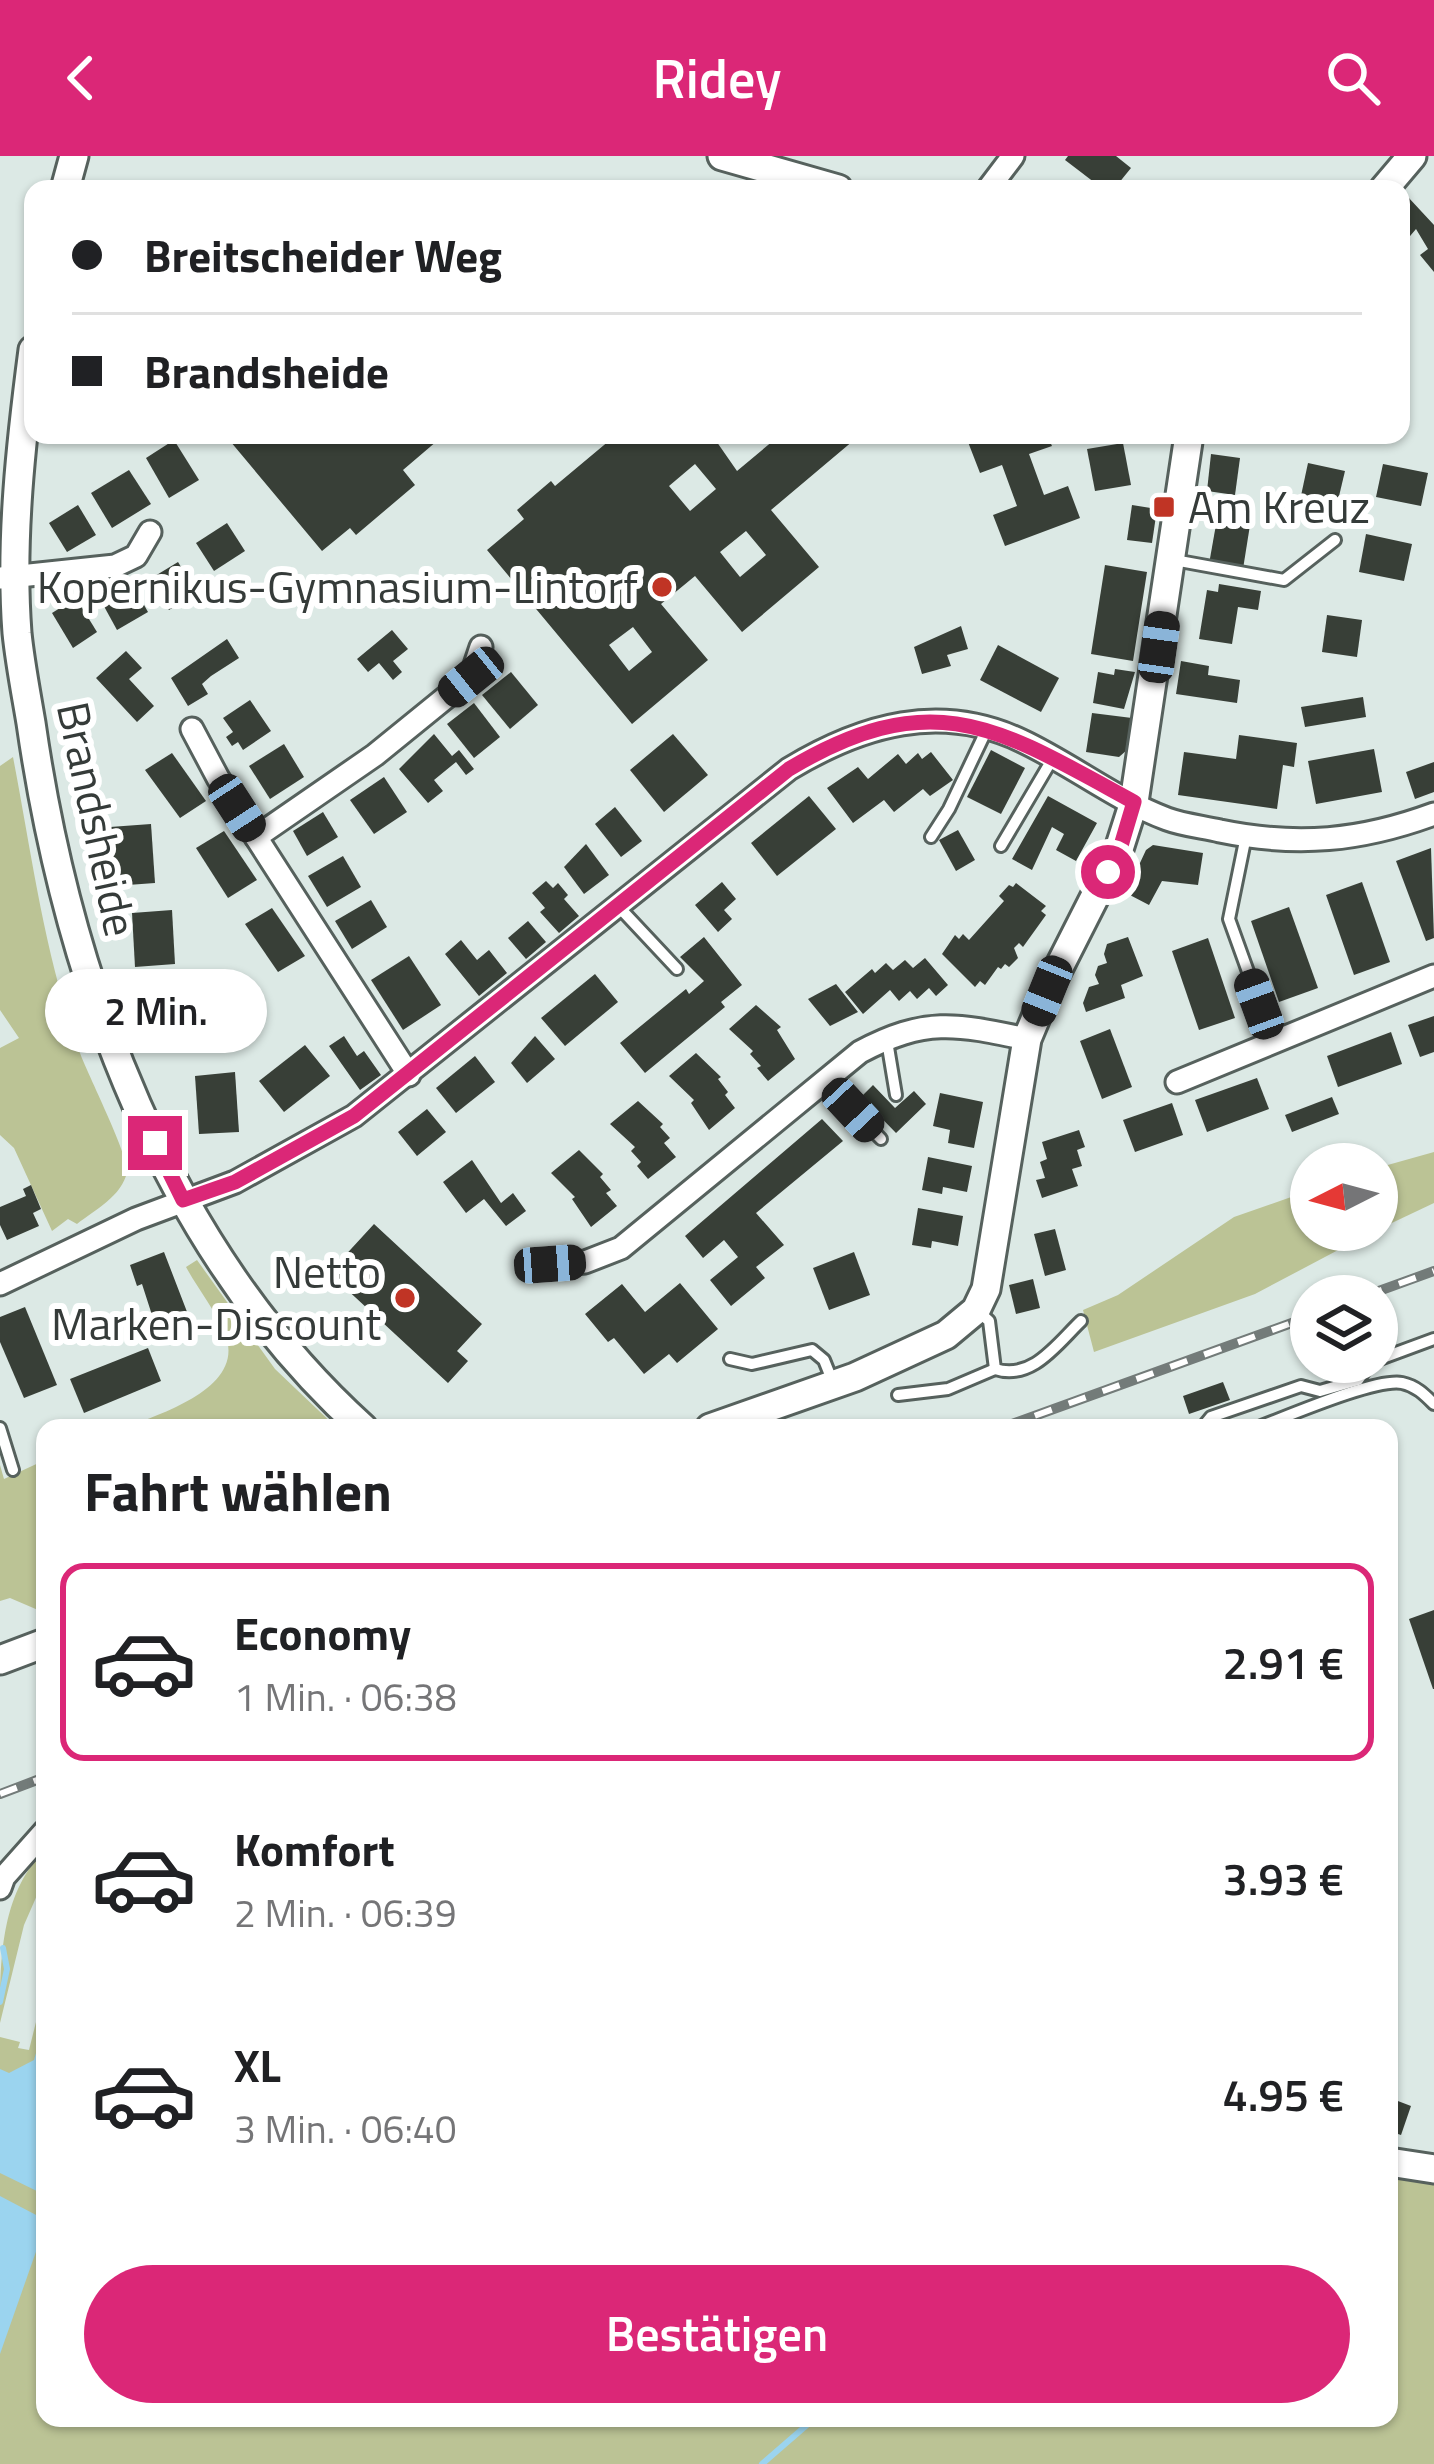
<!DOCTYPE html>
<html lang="de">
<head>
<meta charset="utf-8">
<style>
  :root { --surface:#fff; --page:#f6f6f6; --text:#202124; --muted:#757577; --line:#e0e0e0; --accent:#db2777 }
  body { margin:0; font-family:"Titillium Web",sans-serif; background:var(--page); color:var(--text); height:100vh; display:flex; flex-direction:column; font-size:45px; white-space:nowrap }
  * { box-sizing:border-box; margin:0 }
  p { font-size:39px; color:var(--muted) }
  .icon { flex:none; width:66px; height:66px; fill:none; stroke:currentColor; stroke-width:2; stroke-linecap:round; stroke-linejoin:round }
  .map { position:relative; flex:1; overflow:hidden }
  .drawer { position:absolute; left:36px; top:1263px; width:1362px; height:1008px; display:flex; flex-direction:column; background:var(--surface); border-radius:24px; box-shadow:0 3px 9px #0004 }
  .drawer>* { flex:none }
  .guide { position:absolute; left:24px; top:24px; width:1386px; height:264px; border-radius:24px; box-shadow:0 3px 9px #0004; display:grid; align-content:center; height:264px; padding:0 48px; background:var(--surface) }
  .needle { width:78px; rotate:264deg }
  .fabs { position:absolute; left:1290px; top:987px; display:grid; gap:24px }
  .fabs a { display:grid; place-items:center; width:108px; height:108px; border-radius:50%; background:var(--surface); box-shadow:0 3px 9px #0004; font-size:60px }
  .end { position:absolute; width:54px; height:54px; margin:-27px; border:15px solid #db2777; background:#fff; box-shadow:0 0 0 6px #fff }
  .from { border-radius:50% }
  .bubble { position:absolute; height:84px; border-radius:42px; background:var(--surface); box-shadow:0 3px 9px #0004; font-size:39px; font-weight:600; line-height:84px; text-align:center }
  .car { position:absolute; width:36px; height:72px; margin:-36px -18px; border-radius:15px; box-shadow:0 0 9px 3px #0007; background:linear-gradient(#222 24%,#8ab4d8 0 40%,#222 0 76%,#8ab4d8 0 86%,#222 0) }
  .guide b { display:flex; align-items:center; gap:42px; height:114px; font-size:45px }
  .guide b+b { border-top:3px solid var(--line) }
  .guide i { width:30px; height:30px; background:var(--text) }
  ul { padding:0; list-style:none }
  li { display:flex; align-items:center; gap:36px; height:198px; margin:0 24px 18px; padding:0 24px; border:6px solid transparent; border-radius:24px }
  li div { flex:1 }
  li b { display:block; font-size:45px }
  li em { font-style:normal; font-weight:600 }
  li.current { border-color:var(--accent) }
  li>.icon { width:108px; height:108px; stroke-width:1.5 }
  h2 { padding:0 48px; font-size:54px; line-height:144px }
  .action { display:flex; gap:24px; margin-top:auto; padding:24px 48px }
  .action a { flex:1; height:138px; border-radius:72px; background:var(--accent); color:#fff; font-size:48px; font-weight:600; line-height:138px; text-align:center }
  header { display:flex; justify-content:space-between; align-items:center; height:156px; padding:0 48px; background:var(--accent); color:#fff; font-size:54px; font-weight:600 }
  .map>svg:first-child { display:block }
  .green { fill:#bbc395 }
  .water { fill:#9bd4ef }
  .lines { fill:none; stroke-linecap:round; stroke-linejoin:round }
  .stream { stroke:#9bd4ef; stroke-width:6 }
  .building { fill:#383f37; fill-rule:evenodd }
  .lane-casing { stroke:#56615d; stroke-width:16 }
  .street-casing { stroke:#56615d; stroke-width:27 }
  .secondary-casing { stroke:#56615d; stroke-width:33 }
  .lane { stroke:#fff; stroke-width:10 }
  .street { stroke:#fff; stroke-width:21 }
  .secondary { stroke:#fff; stroke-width:27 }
  .rail-casing { stroke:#737b79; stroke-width:10 }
  .rail { stroke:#fff; stroke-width:6; stroke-dasharray:18; stroke-linecap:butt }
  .route { stroke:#db2777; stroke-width:15 }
  .poi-dot { fill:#c03425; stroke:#fff; stroke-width:4.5 }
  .labels { text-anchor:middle; stroke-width:12; stroke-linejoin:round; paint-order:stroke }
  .poi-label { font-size:45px; fill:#353b39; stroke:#fff; text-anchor:end }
  .street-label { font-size:45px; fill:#353b39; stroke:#fff }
</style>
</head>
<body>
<header><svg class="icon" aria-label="back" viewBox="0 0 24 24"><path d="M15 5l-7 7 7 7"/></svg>Ridey<svg class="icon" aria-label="search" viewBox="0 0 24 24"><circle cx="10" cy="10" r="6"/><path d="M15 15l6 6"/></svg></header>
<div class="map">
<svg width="1434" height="2308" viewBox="0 0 1434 2308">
  <rect width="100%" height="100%" fill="#dce9e5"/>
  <g class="green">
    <path d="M13 601C32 700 45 802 80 897 88 919 129 1000 127 1016 122 1040 95 1054 77 1068L68 1063 52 1075 14 992 0 979V892L19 882 0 854V610Z"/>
    <path d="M1434 996V1047L1377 1074V1012Z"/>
    <path d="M1311 1034V1074H1376L1255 1138 1094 1196 1083 1154 1118 1139 1234 1061Z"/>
    <path d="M197 1104 275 1213 337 1272H124C159 1258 247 1232 225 1178 216 1155 198 1133 186 1111Z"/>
    <path d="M45 1304V1457L10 1442 0 1445V1309L4 1323Z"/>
    <path d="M45 1694V1721L24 1769 0 1867C0 1805 0 1738 45 1694Z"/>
    <path d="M45 1830V2262H1389V2017L1434 2023V2308H0V1881L20 1886 18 1892 29 1894Z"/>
  </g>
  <g class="water">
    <path d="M45 1866V2039L0 2017V1913L9 1917 34 1904Z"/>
    <path d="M0 2040 38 2060 45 2070 0 2198Z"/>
  </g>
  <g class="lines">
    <g class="stream">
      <path d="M0 1846 7 1813 3 1792"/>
      <path d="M762 2308 815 2262"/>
    </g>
  </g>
  <g class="building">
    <path d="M1068 0H1116L1131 12 1114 33H1103L1065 4Z"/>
    <path d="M1408 41 1434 69V116L1420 99 1428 93 1416 73 1405 86 1409 89 1401 97V48Z"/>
    <path d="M225 279H444L403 314 415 329 356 379 350 372 322 395Z"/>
    <path d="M616 279H712L737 315 780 279H860L771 354 819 411 742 476 695 420 661 448 708 504 632 568 487 394 524 363 517 354 551 325 555 330ZM695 308 716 333 690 355 669 330ZM746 375 766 399 740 421 720 396ZM633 471 652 496 629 515 609 489Z"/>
    <path d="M986 279H1047L1052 290 1029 298 1044 339 1068 330 1080 362 1005 390 993 359 1017 350 1002 309 980 317 968 286Z"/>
    <path d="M174 284 199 324 169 342 146 302Z"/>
    <path d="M1123 287 1131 329 1095 335 1087 293Z"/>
    <path d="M1211 298 1240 302 1235 339 1207 335Z"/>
    <path d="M1308 307 1345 315 1335 357 1299 349Z"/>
    <path d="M1383 308 1428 317 1421 350 1376 341Z"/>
    <path d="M129 314 151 348 112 372 91 337Z"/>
    <path d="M78 349 96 379 67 396 49 367Z"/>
    <path d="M1132 349 1157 353 1152 387 1127 384Z"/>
    <path d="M1217 363 1250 369 1243 413 1209 408Z"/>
    <path d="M227 367 245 395 214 415 196 387Z"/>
    <path d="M1366 378 1412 388 1404 425 1359 416Z"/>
    <path d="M178 406 197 437 169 454 150 423Z"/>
    <path d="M1105 409 1147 416 1133 505 1091 498Z"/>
    <path d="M131 426 148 456 117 474 100 443Z"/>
    <path d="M1219 428 1261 435 1258 454 1238 451 1232 488 1199 483 1207 434 1218 436Z"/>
    <path d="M76 442 97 476 73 492 52 457Z"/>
    <path d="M1327 459 1362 464 1357 501 1322 496Z"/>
    <path d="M961 470 968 493 947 499 951 510 922 518 914 491Z"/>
    <path d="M392 474 408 493 393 505 402 516 393 524 379 507 368 516 357 503Z"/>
    <path d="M227 483 239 502 211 520 202 528 208 538 188 550 171 522Z"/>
    <path d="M998 489 1059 522 1041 556 980 524Z"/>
    <path d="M126 495 142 512 129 523 154 550 137 566 96 522Z"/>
    <path d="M1181 505 1209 510 1208 519 1240 524 1237 547 1176 538Z"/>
    <path d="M1115 513 1135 516 1124 553 1093 547 1098 516 1114 519Z"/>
    <path d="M511 516 538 549 510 573 482 539Z"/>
    <path d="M1363 541 1366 561 1305 571 1301 551Z"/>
    <path d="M250 544 271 575 243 594 238 586 232 590 226 581 233 576 223 562Z"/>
    <path d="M474 547 500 581 474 602 447 568Z"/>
    <path d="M1092 557 1132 562 1127 594 1119 601 1086 596Z"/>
    <path d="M434 578 452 600 459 594 474 613 466 619 456 606 434 624 443 635 428 647 399 613Z"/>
    <path d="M673 578 708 619 664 656 630 614Z"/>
    <path d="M1239 579 1297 587 1294 611 1283 609 1277 653 1178 639 1184 596 1236 603Z"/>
    <path d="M284 588 304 621 270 643 249 610Z"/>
    <path d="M1374 593 1382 636 1316 648 1308 605Z"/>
    <path d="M991 594 1025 612 1001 658 967 641Z"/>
    <path d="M931 596 953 624 930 640 923 633 894 656 884 644 853 667 827 632 858 611 868 623 898 598 906 608 918 597 922 603Z"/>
    <path d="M172 597 206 645 180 662 145 614Z"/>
    <path d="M1434 606V636L1415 643 1406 616Z"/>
    <path d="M384 621 407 656 374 678 350 644Z"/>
    <path d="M809 640 836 673 777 720 751 687Z"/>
    <path d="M1048 640 1097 667 1076 705 1056 694 1064 678 1052 671 1032 714 1012 703Z"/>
    <path d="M615 651 642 685 621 701 595 668Z"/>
    <path d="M323 656 338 681 307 700 293 675Z"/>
    <path d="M151 668 155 727 114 730 110 671Z"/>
    <path d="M958 674 975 704 956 715 939 684Z"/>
    <path d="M224 675 257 724 228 742 196 692Z"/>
    <path d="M586 688 609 719 584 738 564 711Z"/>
    <path d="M1153 689 1203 697 1198 729 1162 725 1149 749 1126 737 1146 694Z"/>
    <path d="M1431 692 1434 782 1426 785 1396 705Z"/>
    <path d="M343 700 361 731 327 751 308 720Z"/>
    <path d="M546 725 553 732 558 727 568 739 564 743 579 760 559 777 540 756 545 752 532 737Z"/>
    <path d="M722 726 736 743 724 754 732 763 718 776 695 749Z"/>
    <path d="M1362 726 1390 806 1354 819 1326 739Z"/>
    <path d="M1016 727 1046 750 1041 755 1046 759 1023 791 1019 787 1014 792 1018 802 1009 811 1005 808 1001 813 998 811 985 829 980 825 975 831 942 798 955 779 959 783 963 778 969 784 1004 745 999 740 1009 729 1013 731Z"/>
    <path d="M371 744 387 771 352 793 335 765Z"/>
    <path d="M1289 751 1318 832 1279 846 1251 765Z"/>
    <path d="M272 752 305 800 278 816 245 768Z"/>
    <path d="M172 754 175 808 135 811 132 757Z"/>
    <path d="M528 765 546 786 526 803 508 782Z"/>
    <path d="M704 781 742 829 721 846 725 851 645 917 620 887 686 833 689 838 704 825 680 801Z"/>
    <path d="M1128 781 1143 820 1121 829 1125 842 1086 856 1083 847 1089 831 1099 828 1095 819 1098 810 1107 807 1104 798 1107 788Z"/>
    <path d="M1208 782 1235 862 1199 874 1172 795Z"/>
    <path d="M461 784 477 804 489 794 507 817 479 840 445 798Z"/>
    <path d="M409 800 441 849 403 874 371 824Z"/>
    <path d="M925 802 948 829 936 840 929 832 917 843 910 835 899 845 890 834 863 858 845 836 872 813 875 817 886 807 893 814 905 804 913 812Z"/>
    <path d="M595 818 618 846 565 890 541 862Z"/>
    <path d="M836 828 858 856 830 870 808 843Z"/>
    <path d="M196 835 199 891 160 894 155 838Z"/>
    <path d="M756 849 781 871 777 874 795 903 768 925 757 912 761 910 750 898 753 895 729 873Z"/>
    <path d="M1434 860V896L1420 901 1408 869Z"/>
    <path d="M1110 873 1132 931 1102 943 1080 885Z"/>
    <path d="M1391 876 1402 908 1338 931 1327 900Z"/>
    <path d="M344 880 357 900 364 895 381 919 360 934 329 890Z"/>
    <path d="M535 880 555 903 527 927 511 907Z"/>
    <path d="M305 889 330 920 284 956 259 925Z"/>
    <path d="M696 897 721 921 718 923 728 936 725 939 735 952 709 974 691 947 694 944 669 920Z"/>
    <path d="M475 900 495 926 456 957 436 932Z"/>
    <path d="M235 916 239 976 199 978 195 920Z"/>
    <path d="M1257 922 1269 953 1207 976 1195 944Z"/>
    <path d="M873 929 895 952 914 935 926 948 896 977 861 941Z"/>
    <path d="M940 937 983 946 974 992 948 987 950 974 933 970Z"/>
    <path d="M1332 941 1339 958 1292 976 1285 959Z"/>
    <path d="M638 945 663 968 660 971 670 982 664 987 676 1001 648 1023 637 1010 641 1006 631 995 635 991 610 968Z"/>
    <path d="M1172 947 1183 979 1135 996 1123 964Z"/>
    <path d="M427 953 446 976 417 1000 398 976Z"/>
    <path d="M822 963 843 985 756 1057 784 1089 756 1111 765 1122 731 1150 710 1124 738 1101 724 1084 703 1102 685 1080Z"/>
    <path d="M1079 974 1085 991 1077 994 1082 1010 1072 1013 1078 1030 1042 1042 1036 1024 1045 1022 1040 1006 1047 1003 1042 986Z"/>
    <path d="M579 994 603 1018 600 1021 611 1034 606 1037 617 1050 591 1071 572 1043 575 1041 551 1017Z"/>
    <path d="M928 1001 972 1010 967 1036 943 1031 942 1038 922 1034Z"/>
    <path d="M472 1004 501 1047 513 1037 526 1055 506 1070 484 1043 466 1057 443 1026Z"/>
    <path d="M31 1029 41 1053 33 1057 39 1070 7 1084 0 1069V1051L26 1040 23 1033Z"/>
    <path d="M918 1052 963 1060 958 1090 932 1085 931 1092 912 1089Z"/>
    <path d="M374 1068 482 1168 457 1195 468 1205 448 1227 329 1117Z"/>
    <path d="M1055 1073 1066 1114 1045 1120 1034 1078Z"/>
    <path d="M164 1096 194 1174 161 1187 142 1128 137 1130 130 1109Z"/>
    <path d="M854 1096 870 1139 829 1154 813 1112Z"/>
    <path d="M1033 1123 1040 1152 1016 1158 1009 1129Z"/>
    <path d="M680 1127 718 1173 677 1207 669 1198 644 1218 614 1182 608 1186 585 1158 622 1128 645 1156Z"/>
    <path d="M25 1151 57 1229 24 1242 0 1186V1161Z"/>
    <path d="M148 1192 161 1225 84 1257 70 1223Z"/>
    <path d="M1223 1226 1230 1244 1189 1258 1183 1240Z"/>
    <path d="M1434 1454V1533H1433L1409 1463Z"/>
    <path d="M1390 1942 1411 1950 1401 1979 1389 1975Z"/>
  </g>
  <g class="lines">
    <defs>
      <g id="lane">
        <path d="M1174 404 1284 424 1335 384"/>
        <path d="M1246 680 1229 763 1273 885"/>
        <path d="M931 681 949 653 987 573"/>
        <path d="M1001 690 1053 602"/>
        <path d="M618 750 677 813"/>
        <path d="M887 885 896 939"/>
        <path d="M825 925 881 983"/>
        <path d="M979 1156 989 1165 995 1213C1032 1225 1057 1188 1081 1165"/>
        <path d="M730 1203 752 1208 812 1194 824 1204 832 1224"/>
        <path d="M1377 1204 1434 1183"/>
        <path d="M898 1239 948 1233 995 1213"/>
        <path d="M0 1272 13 1314"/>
        <path d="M1202 1272 1211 1261 1301 1230 1320 1235 1358 1224 1371 1206"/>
        <path d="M1256 1272C1286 1261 1375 1222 1402 1227 1416 1230 1424 1238 1434 1248"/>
      </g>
      <g id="street">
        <path d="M988 33 1013 0"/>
        <path d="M0 422 115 410 136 400 150 376"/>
        <path d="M192 573 218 622 409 919"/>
        <path d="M256 681 375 599 471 521 481 491"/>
        <path d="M1177 926 1434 820"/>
        <path d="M550 1109 585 1106 621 1092 860 896C926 861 956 868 1027 883"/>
        <path d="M0 1128 136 1063 235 1026 354 960 789 613C862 569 940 546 1022 585 1071 608 1116 644 1167 663 1183 669 1203 671 1220 675 1297 691 1361 685 1434 658"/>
        <path d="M0 1732 4 1721 45 1675"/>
      </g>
      <g id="secondary">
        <path d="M722 0 838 33"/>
        <path d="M65 33 74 0"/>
        <path d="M1384 33 1412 0"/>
        <path d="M33 194C21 286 10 384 17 477 20 507 26 537 31 567 68 825 166 1094 363 1272"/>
        <path d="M710 1272 855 1221 946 1179 976 1154 986 1133 1027 883 1047 835 1119 693 1134 646 1189 279"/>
        <path d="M0 1504 45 1487"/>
        <path d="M1389 2006 1434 2013"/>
      </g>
    </defs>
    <use href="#lane" class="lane-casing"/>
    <use href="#street" class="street-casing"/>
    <use href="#secondary" class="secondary-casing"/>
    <use href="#lane" class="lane"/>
    <use href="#street" class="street"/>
    <use href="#secondary" class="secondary"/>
    <defs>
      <g id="rail">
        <path d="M1365 1140 1434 1115"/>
        <path d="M1001 1272 1311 1160"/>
        <path d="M0 1638 45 1621"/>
      </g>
    </defs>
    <use href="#rail" class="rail-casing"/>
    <use href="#rail" class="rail"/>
  </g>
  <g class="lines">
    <path class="route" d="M155 987 183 1044 235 1026 354 960 789 613C935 526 1000 573 1134 646L1120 693 1108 716"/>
  </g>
  <g class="poi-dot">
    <rect x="1152" y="339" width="24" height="24" rx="6"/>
    <circle cx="662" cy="431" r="12"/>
    <circle cx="405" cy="1142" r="12"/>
  </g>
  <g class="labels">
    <g class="poi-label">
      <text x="1188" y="367" text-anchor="start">Am Kreuz</text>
      <text x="638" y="447">Kopernikus-Gymnasium-Lintorf</text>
      <text x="381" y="1132">Netto<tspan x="381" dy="52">Marken-Discount</tspan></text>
    </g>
    <g class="street-label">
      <text transform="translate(97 663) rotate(78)" y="16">Brandsheide</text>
    </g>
  </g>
</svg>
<div class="fabs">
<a><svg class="needle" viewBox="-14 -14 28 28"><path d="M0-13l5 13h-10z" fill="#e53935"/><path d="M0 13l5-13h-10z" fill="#757577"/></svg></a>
<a><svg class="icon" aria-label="layers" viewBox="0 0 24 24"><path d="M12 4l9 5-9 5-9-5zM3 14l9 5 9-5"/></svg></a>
</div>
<i class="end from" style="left:1108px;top:716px"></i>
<i class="end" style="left:155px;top:987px"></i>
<div class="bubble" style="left:45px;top:813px;width:222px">2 Min.</div>
<i class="car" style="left:1159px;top:491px;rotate:8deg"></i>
<i class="car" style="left:471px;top:521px;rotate:231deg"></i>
<i class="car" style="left:237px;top:652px;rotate:147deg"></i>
<i class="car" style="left:1047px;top:835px;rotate:202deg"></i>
<i class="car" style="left:1259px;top:848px;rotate:340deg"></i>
<i class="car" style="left:853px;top:954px;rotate:137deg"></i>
<i class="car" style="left:550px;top:1108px;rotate:86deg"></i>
<div class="guide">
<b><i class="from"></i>Breitscheider Weg</b>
<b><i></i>Brandsheide</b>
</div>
<section class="drawer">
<h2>Fahrt wählen</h2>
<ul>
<li class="current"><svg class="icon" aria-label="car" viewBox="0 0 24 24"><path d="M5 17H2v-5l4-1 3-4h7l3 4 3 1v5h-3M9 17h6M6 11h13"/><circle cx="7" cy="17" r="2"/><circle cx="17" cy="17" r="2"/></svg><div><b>Economy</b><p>1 Min. · 06:38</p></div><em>2.91 €</em></li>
<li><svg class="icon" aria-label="car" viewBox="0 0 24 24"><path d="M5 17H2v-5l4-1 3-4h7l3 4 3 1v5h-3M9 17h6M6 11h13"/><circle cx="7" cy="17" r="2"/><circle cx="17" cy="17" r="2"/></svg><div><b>Komfort</b><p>2 Min. · 06:39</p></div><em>3.93 €</em></li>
<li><svg class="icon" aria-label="car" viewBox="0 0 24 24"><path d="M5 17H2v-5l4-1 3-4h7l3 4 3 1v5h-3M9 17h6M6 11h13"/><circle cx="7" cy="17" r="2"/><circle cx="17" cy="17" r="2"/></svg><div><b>XL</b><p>3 Min. · 06:40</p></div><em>4.95 €</em></li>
</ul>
<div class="action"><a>Bestätigen</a></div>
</section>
</div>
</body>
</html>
